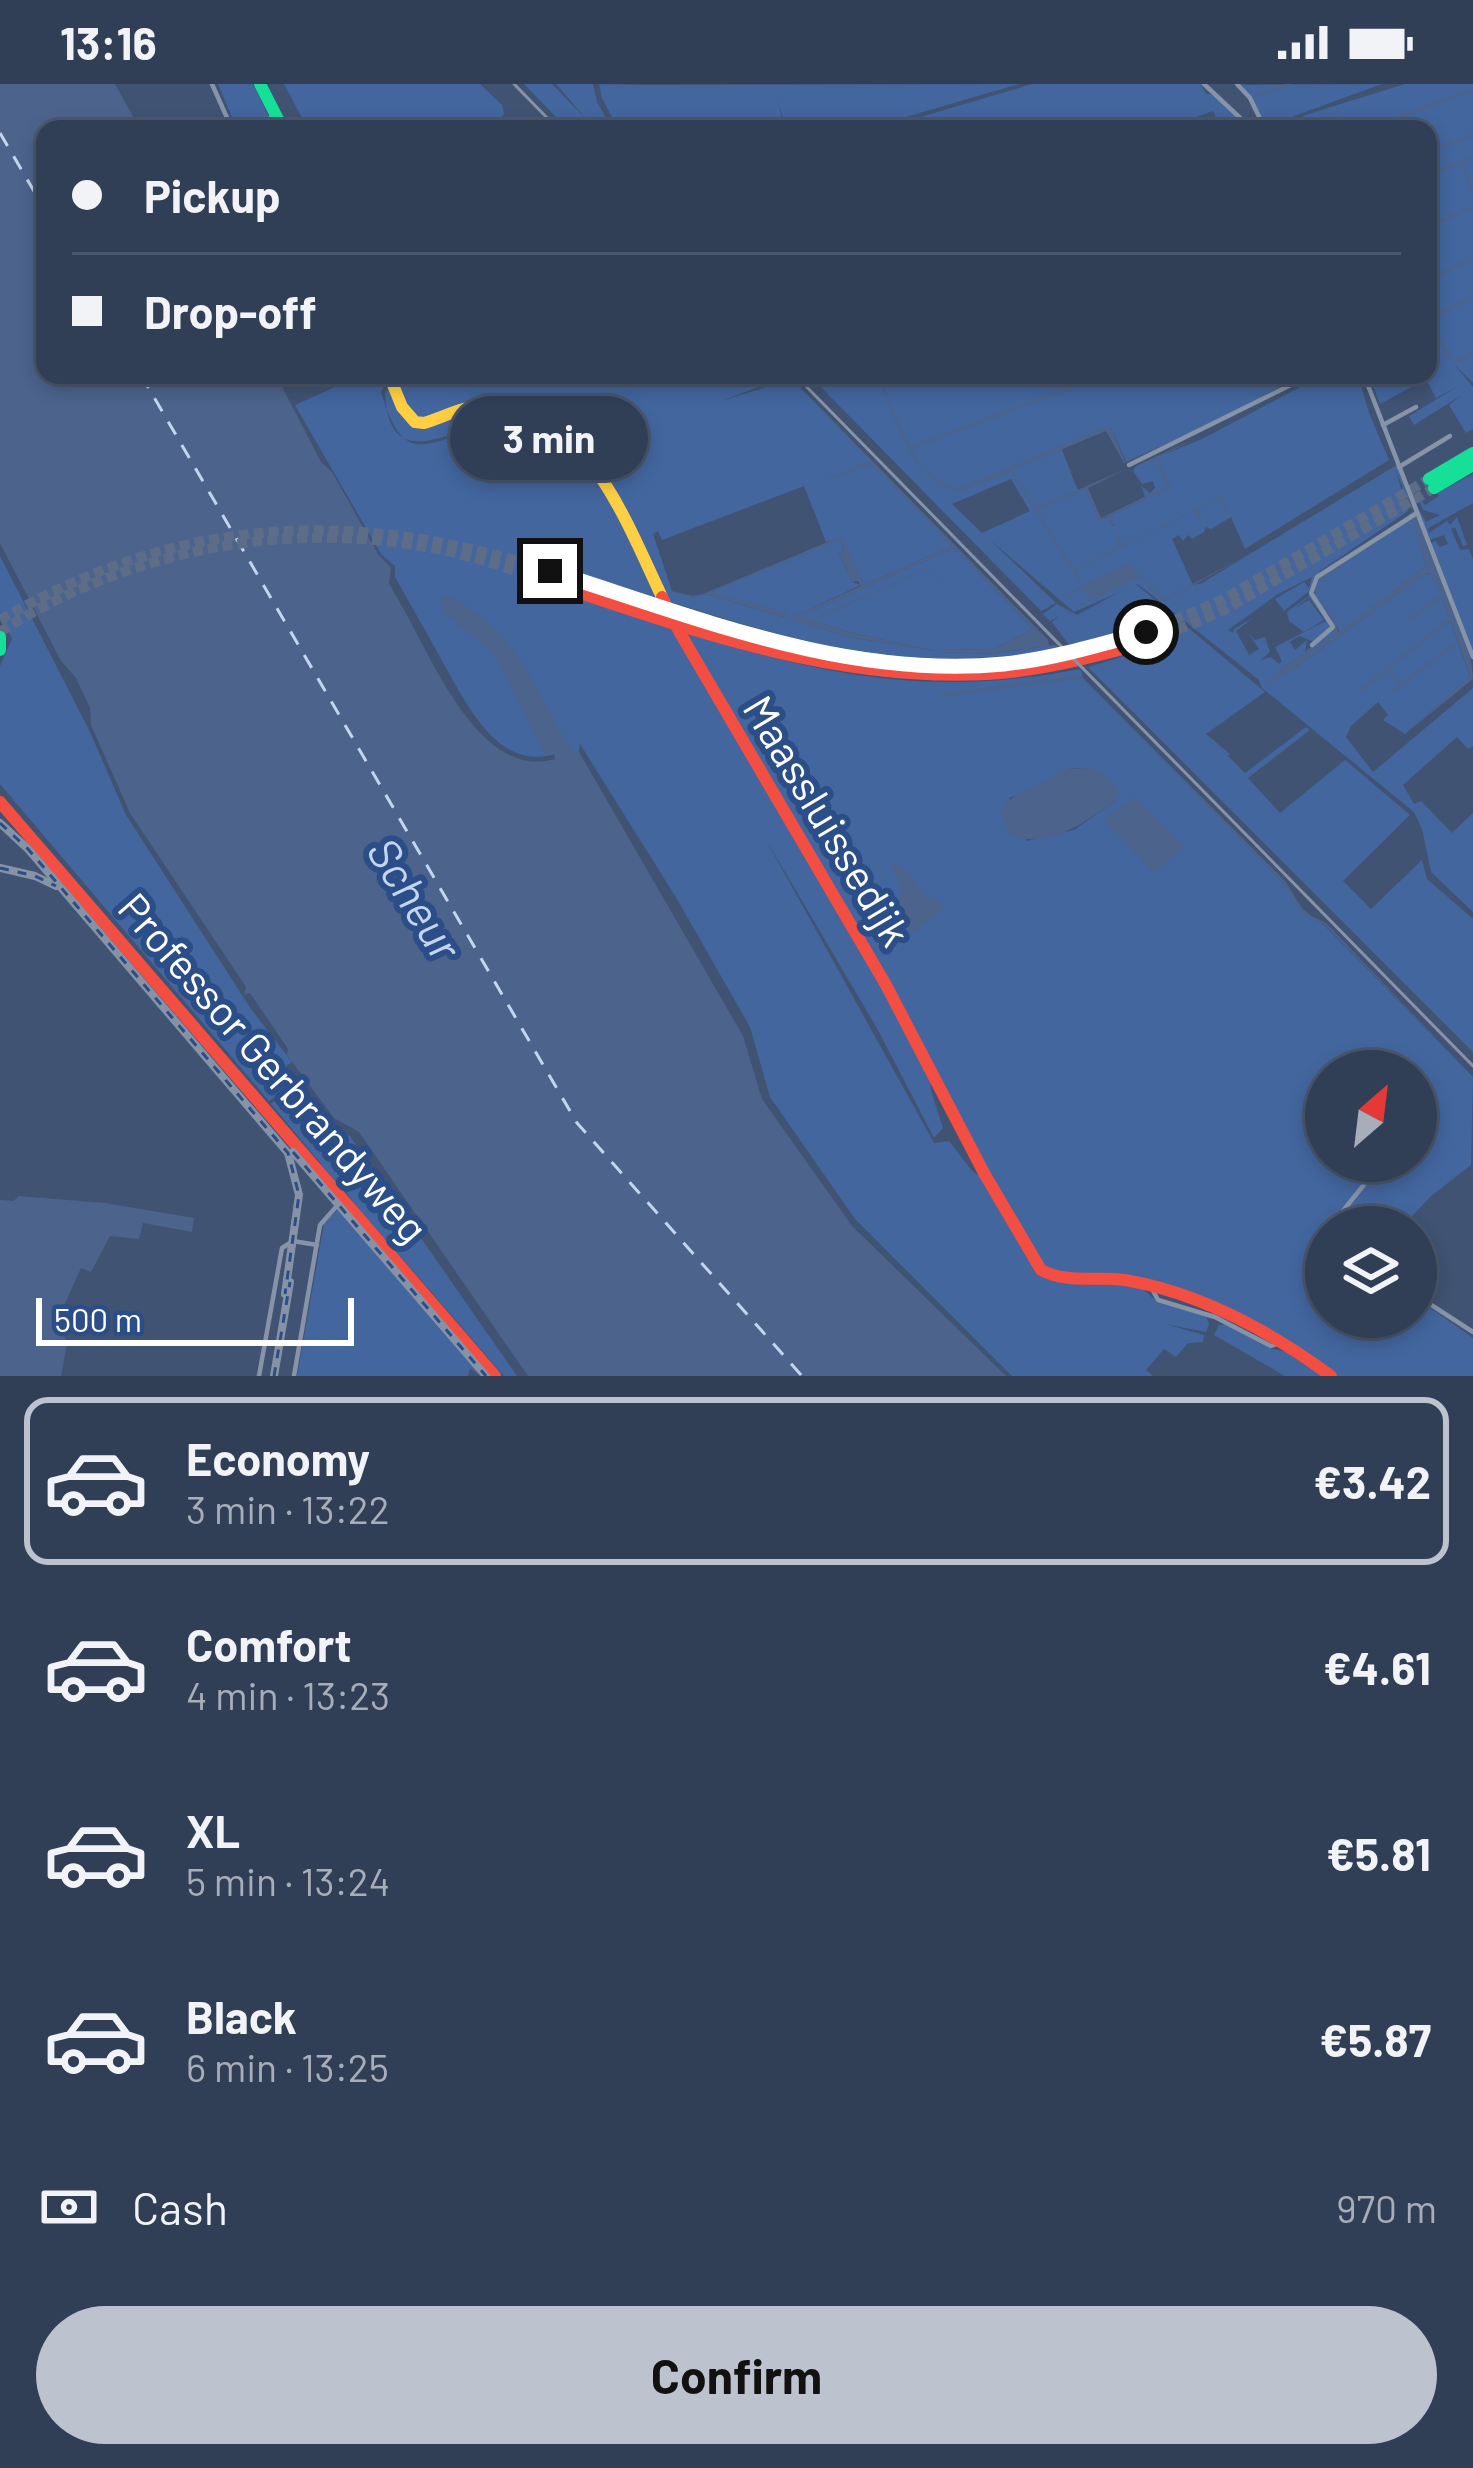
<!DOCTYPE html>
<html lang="en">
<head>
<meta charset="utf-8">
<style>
  :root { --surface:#303e56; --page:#38455c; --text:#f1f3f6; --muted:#a8aeb9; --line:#4b576c; --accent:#bcc3ce }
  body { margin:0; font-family:Barlow,sans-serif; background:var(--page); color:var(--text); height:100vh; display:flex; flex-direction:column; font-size:45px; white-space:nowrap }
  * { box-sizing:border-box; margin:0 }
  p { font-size:39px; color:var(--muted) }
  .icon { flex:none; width:66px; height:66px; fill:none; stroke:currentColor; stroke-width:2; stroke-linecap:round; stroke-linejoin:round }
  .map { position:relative; height:1292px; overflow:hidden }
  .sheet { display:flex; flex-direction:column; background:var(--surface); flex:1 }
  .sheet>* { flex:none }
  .guide { position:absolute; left:36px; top:36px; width:1401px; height:264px; border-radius:24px; box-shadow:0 6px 18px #0003,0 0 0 3px var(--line); display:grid; align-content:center; height:264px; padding:0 36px; background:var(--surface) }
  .needle { width:78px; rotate:28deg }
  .controls { position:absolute; left:1305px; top:966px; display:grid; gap:24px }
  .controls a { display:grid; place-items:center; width:132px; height:132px; border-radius:50%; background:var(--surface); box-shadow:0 6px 18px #0003,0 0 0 3px var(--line); font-size:60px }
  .scale { position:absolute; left:36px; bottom:30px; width:318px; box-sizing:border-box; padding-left:12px; border:6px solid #fff; border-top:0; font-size:33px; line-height:42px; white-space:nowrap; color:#fff; -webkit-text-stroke:9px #2b4e88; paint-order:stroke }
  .end { position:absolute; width:54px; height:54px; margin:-27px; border:15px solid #fff; background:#111; box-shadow:0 0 0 6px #111 }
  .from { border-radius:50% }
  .bubble { position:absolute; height:84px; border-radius:42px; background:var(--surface); box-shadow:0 6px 18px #0003,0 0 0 3px var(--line); font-size:39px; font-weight:700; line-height:84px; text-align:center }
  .guide b { display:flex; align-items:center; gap:42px; height:114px; font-size:45px }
  .guide b+b { border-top:3px solid var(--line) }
  .guide i { width:30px; height:30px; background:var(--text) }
  ul { padding:21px 0 0; list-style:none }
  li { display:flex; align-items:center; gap:36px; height:168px; margin:0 24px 18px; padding:0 12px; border:6px solid transparent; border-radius:24px }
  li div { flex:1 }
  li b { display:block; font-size:45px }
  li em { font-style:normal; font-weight:700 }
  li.selected { border-color:var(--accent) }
  li>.icon { width:108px; height:108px; stroke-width:1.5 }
  .pay { display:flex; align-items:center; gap:30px; height:132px; padding:0 36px; font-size:45px }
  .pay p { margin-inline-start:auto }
  .cta { display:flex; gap:24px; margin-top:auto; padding:24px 36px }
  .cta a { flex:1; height:138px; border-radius:72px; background:var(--accent); color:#111; font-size:48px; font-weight:700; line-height:138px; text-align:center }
  .status { display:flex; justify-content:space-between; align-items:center; height:84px; padding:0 60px; background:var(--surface); direction:ltr }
  .status svg { height:33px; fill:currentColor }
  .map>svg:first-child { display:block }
  .green { fill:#43669f; fill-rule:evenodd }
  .water { fill:#4c638c }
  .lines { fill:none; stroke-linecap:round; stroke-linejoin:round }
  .stream { stroke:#4c638c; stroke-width:3 }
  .ferry { stroke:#c3d5ef; stroke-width:3; stroke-dasharray:15 12; stroke-linecap:butt }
  .highway-tunnel { stroke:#5d6d88; stroke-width:10; stroke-dasharray:10 5; stroke-linecap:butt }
  .street { stroke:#8794a8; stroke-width:4.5 }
  .fast { stroke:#16e098; stroke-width:12 }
  .slow { stroke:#ffcf43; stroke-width:12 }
  .jam { stroke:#f24e42; stroke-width:12 }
  .tram { stroke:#8693a6; stroke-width:3 }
  .rail-casing { stroke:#8693a6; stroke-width:8 }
  .rail { stroke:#2b4e88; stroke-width:3; stroke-dasharray:9; stroke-linecap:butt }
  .jam-bridge { stroke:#f24e42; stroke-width:12 }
  .route { stroke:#fff; stroke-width:15 }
  .labels { text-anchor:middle; stroke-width:12; stroke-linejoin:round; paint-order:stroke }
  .street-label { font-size:42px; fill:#fff; stroke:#2b4e88 }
  .water-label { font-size:45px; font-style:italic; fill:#c3d5ef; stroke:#2b4e88 }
</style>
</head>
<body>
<div class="status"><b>13:16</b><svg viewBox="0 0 49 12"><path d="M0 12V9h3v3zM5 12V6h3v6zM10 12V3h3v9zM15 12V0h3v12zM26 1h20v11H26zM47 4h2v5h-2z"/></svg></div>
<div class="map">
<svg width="1473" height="1292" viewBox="0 0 1473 1292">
  <rect width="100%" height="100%" fill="#405373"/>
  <g class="green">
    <path d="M218 0H253L268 31V45H237Z"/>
    <path d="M284 0H480L502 21 504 30 499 37 474 45H308Z"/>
    <path d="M524 0H552L588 37 556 0H593L597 18 612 45H568Z"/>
    <path d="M599 0 640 1 1019 0 865 45H787L777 16 785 45H618L602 14Z"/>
    <path d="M1032 0H1201L1206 10H1211L1238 34H1226L1219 40 1213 27 1162 45H880Z"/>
    <path d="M1241 0 1247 1 1382 0 1294 32 1283 41 1275 33 1280 38 1277 45H1267Z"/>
    <path d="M1405 0H1473V299L1453 279 1473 303V345L1466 349 1449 321 1462 311 1414 341 1409 332 1457 303 1436 314 1426 295 1380 320 1369 291H1428V45H1285L1305 31Z"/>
    <path d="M353 291H380L384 302 381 308C406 391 428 353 489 344 507 342 526 354 542 358 530 350 512 343 497 341 456 338 388 397 385 307L392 304 404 331 417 341 492 323 546 341 547 337 492 319 419 337 407 327 391 291H791L718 318 792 295 952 462 864 501 842 453 826 458 804 402 662 456 658 447 653 450 672 507 692 514 706 510 783 533 786 529 709 509 840 455 844 466 839 469 852 498 861 501 789 535 849 553 936 567 852 549 799 533 955 464 1033 545 992 566 944 565 943 568 986 570 1056 561 1061 565C908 590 811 563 668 517L640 461 635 464C724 643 835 811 930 987L931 1007 943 1044 934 1054 878 946 765 754 934 1059 949 1057 972 1087 982 1093 1041 1189 1059 1196 1141 1203 1158 1219 1206 1232 1209 1240 1206 1248 1165 1240 1204 1251 1203 1258 1188 1259 1176 1273 1164 1265 1146 1286 1153 1292H1012L855 1135 770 1013 750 943 677 815 580 660 579 668 573 670 569 664C502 699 468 622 441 575 426 547 410 520 395 493V482L381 470 295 321 353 295Z"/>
    <path d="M809 291H877L887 313 879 291H1303L1194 348 1126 377 1111 344 1061 363 1078 407 1086 405 1099 436 1108 433 1114 443 1113 430 1146 415 1141 402 1150 409 1155 404 1153 397 1142 400 1133 387 1136 382 1202 355 1323 291H1358L1369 329 1389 376 1245 465 1231 433 1211 445 1206 443 1204 448 1192 455 1188 451 1183 457 1179 451 1172 455 1193 501 1202 499 1395 382 1396 378 1414 429 1405 434 1413 427 1395 385 1408 427 1320 487 1308 508 1284 527 1275 515 1304 498 1309 504 1312 493 1278 510 1228 546 1233 549 1234 545 1254 533 1236 547 1249 571 1259 565 1248 549 1255 556 1265 553 1270 568 1261 576 1271 573 1279 580 1282 577 1275 563 1326 537 1309 513 1295 524 1309 516 1324 536 1304 548 1289 537 1287 528 1310 511 1331 543 1315 558 1299 552 1290 558 1295 566 1307 556 1305 568 1334 544 1331 535 1314 512 1317 496 1368 459 1372 461C1386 452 1404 435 1416 432L1443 500 1414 433 1426 482 1340 548 1329 528 1335 538 1334 551 1282 584 1279 591 1298 582 1425 490 1431 491 1443 509 1408 535 1442 514 1470 593 1405 650 1383 636 1388 631 1378 618 1351 642 1346 653 1373 688 1473 604V662L1468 665 1457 653 1403 701 1414 720 1421 717 1452 749 1473 729V828L1431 788 1422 745 1414 728 1262 604 1259 596 1138 500 1074 528 990 456 1056 519 1041 527ZM1011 395 1030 427 982 449 952 420Z"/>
    <path d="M1473 390V419L1428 444 1429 449 1447 437 1450 441 1457 433 1467 461 1463 462 1455 443 1451 445 1460 466 1469 465 1473 475V569L1431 459 1436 457 1439 463 1448 460 1444 451 1429 456 1414 416 1426 438 1440 431 1423 426 1418 412 1425 421 1439 412 1437 409Z"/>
    <path d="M0 472 90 648 126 731 251 925 292 978 281 986 279 996 282 1000 294 993 295 999 269 1017 0 700V582L12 555 0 529Z"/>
    <path d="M1132 501H1137L1265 608 1206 650 1230 670 1228 672 1245 689 1306 643 1310 646 1248 694 1280 729 1345 676 1410 731 1343 797 1371 825 1422 776 1427 795 1473 835V968L1088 583 1155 563 1152 552 1158 550 1154 539 1070 562 1052 538 1059 532 1050 537 1043 530 1057 520 1077 531Z"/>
    <path d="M682 547C823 592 932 614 1080 585L1083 592 940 611 1083 594 1282 798C1297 820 1302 826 1324 841L1473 993 1471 1081 1430 1113 1402 1143H1326V1233H1416V1214L1473 1254V1292H1335L1299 1264 1223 1222 1133 1197 1056 1191 1041 1184 983 1082 877 877ZM1072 684C1099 684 1107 691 1117 716L1074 746 1026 757 1009 714 1035 705ZM1326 987H1416V1077H1326Z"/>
    <path d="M290 1004 301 1005 328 1040 350 1052 517 1292H504L395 1166 499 1292 371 1144 345 1106 342 1109 310 1072 323 1082 271 1020Z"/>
    <path d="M338 1125 347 1133 481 1292 470 1284 468 1292H297L324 1140Z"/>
    <path d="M1227 1240 1272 1265 1289 1268 1327 1292H1285L1214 1251 1219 1241Z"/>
  </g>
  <g class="water">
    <path d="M0 0H115L140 45H45V291H276L321 378 332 388 378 470 391 484 389 499 394 509C428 561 475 698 555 675L554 669H544L494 570 441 526V514L446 511C517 544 535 605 573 669L579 668 743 952 762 1015 852 1142 1006 1292H528L359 1048 334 1034 287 971 288 965 250 909 244 911 246 903 130 729 91 641 90 624 76 594 61 577 0 459Z"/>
    <path d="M877 291 910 363 1100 291H1130L1098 295 911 365 926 388 955 406 1098 346 1111 344 1125 377 1193 348 1124 379 1106 347 1012 386 1036 424 1128 384 1088 404 1101 434 1159 406 1168 404 1156 376 1134 383 1196 354 1158 374 1171 404 1113 430 1115 443 1107 433 1099 436 1085 405 1037 427 1074 485 1118 463 1116 448 1124 461 1222 412 1227 428 1219 415 1198 425 1203 440 1193 427 1167 441 1168 445 1164 442 1075 486 1083 502 1128 479 1164 515 1249 470 1163 518 1140 493 1073 526 1090 515 1082 504 1059 517 1081 501 1011 388 957 408C909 394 895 332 877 291Z"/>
    <path d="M794 297 1048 556 1049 562 986 570 942 568 944 565 992 566 1033 545 955 464 800 533 810 536 918 488 927 485 947 504 928 487 920 488 813 537 852 549 936 567 849 553 788 535 861 502 858 497 852 498 839 469 844 465 840 456 711 508 787 529 783 533 706 510 692 514 672 507 693 512 703 510 842 452 864 501 952 462 872 380 816 399 870 377Z"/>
    <path d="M1415 433C1432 474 1473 553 1473 595L1409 647 1470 592 1442 514 1410 537 1408 534 1442 509 1427 489 1298 582 1263 603 1282 584 1334 550V537L1314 507 1320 494 1407 437 1317 499 1316 510 1335 534 1338 548 1426 482 1412 434Z"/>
    <path d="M1080 591 1285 797 1305 829 1326 839 1473 993 1324 840 1303 831 1282 798 1083 594 941 613 940 610Z"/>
    <path d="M1090 684 1099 687 1119 705 1117 716C1084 738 1053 764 1010 752L1001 728C1011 703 1044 708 1060 685Z"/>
    <path d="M1135 713 1184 762 1154 789 1104 736Z"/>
    <path d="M890 778C912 787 913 793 924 814L934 813 944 824 911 851 900 816 901 804Z"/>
    <path d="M18 1112 105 1119 194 1134 192 1148 143 1139 139 1155 110 1152 91 1188 81 1184 63 1224 71 1228 63 1248 67 1259 61 1292H0V1116L14 1117Z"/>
  </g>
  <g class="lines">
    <g class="stream">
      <path d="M1256 12 1291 0"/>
      <path d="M1337 30 1343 45"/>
      <path d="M1366 45 1473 6"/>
      <path d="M1428 69 1473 51"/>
      <path d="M1463 82 1473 108"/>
      <path d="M1428 91 1473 74"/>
      <path d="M1428 143 1473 123"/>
      <path d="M1428 196 1473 174"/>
      <path d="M1428 235 1473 213"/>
      <path d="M1428 239 1453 277"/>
      <path d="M1456 279 1473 268"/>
      <path d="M1390 588 1401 600"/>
      <path d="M1361 606 1450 535"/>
      <path d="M1394 607 1456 559"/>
    </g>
    <g class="ferry">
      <path d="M0 49 45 126"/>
      <path d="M141 291 577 1039 802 1292"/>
    </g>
    <g class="highway-tunnel">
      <path d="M0 536C180 431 355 423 550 487"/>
      <path d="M0 548C134 462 304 432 459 470 489 477 518 488 547 498"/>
      <path d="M1146 548 1222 516 1429 395"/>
      <path d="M1150 558 1226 525 1434 404"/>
    </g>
    <g class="street">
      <path d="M212 0 232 45"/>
      <path d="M1204 0 1252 45"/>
      <path d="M1237 0 1250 14 1265 45"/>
      <path d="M271 45 267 38 273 30"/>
      <path d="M1364 291 1473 573"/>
      <path d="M1383 341 1416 323"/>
      <path d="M1129 381 1311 291"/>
      <path d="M1399 383 1450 352"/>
      <path d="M1312 561 1333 543 1311 509 1317 493 1417 429"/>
      <path d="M1330 1143 1383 1077"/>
      <path d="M1326 1148V1151"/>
      <path d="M1151 1203 1158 1216 1215 1233 1271 1262 1282 1258"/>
      <path d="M1416 1211 1473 1248"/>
      <path d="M259 1292 282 1164 293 1157 317 1161"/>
      <path d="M294 1292 320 1141 343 1115"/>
    </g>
    <g class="fast">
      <path d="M260 0 283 45"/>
      <path d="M1429 395 1473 369"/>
      <path d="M1434 404 1473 381"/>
      <path d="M550 487C697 534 846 592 1003 580 1052 576 1099 561 1146 548"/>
      <path d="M0 553V566"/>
    </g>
    <path class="slow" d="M389 291 402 323 415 338 424 339C444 333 466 321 488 321 585 321 627 440 662 513"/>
    <g class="jam">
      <path d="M547 498C690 546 834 598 987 590 1043 587 1096 572 1150 558"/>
      <path d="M680 549 886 901 984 1089 1041 1186C1068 1200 1096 1192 1125 1196 1201 1209 1270 1247 1331 1292"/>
      <path d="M0 718 495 1292"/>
    </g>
    <g class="tram">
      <path d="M514 0 558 45"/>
      <path d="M795 291 1473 982"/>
    </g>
    <defs>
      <g id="rail">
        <path d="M0 739 28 765 288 1069 299 1111 285 1210"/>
        <path d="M0 784 35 792 56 802"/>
        <path d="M293 1068 486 1292"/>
        <path d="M274 1292 290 1198"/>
      </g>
    </defs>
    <use href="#rail" class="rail-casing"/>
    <use href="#rail" class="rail"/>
    <path class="jam-bridge" d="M662 513 680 549"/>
  </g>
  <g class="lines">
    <path class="route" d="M550 487C699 534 845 595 1004 580 1052 575 1099 561 1146 548"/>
  </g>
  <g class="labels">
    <g class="street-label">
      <text transform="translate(827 737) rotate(59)" y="15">Maassluissedijk</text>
      <text transform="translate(273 984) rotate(49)" y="15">Professor Gerbrandyweg</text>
    </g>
    <g class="water-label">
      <text transform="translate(414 815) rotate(58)" y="16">Scheur</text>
    </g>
  </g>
</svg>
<div class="controls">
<a><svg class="needle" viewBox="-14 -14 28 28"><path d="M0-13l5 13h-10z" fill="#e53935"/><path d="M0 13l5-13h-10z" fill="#a8aeb9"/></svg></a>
<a><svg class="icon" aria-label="layers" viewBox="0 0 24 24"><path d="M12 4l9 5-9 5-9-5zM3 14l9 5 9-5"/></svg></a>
</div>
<div class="scale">500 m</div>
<i class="end from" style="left:1146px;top:548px"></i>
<i class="end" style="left:550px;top:487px"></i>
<div class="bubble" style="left:450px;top:312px;width:198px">3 min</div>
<div class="guide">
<b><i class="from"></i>Pickup</b>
<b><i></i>Drop-off</b>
</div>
</div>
<section class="sheet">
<ul>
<li class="selected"><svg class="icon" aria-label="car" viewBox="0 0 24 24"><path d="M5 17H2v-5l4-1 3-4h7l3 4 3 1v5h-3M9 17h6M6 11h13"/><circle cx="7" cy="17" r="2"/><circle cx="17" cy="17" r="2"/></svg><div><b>Economy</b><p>3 min · 13:22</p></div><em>€3.42</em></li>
<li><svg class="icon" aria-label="car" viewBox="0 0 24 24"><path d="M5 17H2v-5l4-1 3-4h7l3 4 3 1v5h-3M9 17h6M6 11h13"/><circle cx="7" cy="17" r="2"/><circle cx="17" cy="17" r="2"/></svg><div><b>Comfort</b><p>4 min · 13:23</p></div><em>€4.61</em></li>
<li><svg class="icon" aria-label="car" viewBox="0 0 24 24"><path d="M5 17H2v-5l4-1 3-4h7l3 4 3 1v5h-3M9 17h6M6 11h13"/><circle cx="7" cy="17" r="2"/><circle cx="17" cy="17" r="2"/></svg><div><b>XL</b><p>5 min · 13:24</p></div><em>€5.81</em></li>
<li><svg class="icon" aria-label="car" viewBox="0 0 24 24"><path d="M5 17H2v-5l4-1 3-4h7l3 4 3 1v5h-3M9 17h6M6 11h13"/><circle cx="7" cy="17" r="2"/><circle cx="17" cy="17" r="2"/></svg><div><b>Black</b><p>6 min · 13:25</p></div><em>€5.87</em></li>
</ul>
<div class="pay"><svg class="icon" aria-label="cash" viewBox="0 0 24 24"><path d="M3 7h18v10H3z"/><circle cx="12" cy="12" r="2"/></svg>Cash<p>970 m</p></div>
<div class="cta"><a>Confirm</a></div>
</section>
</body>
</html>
